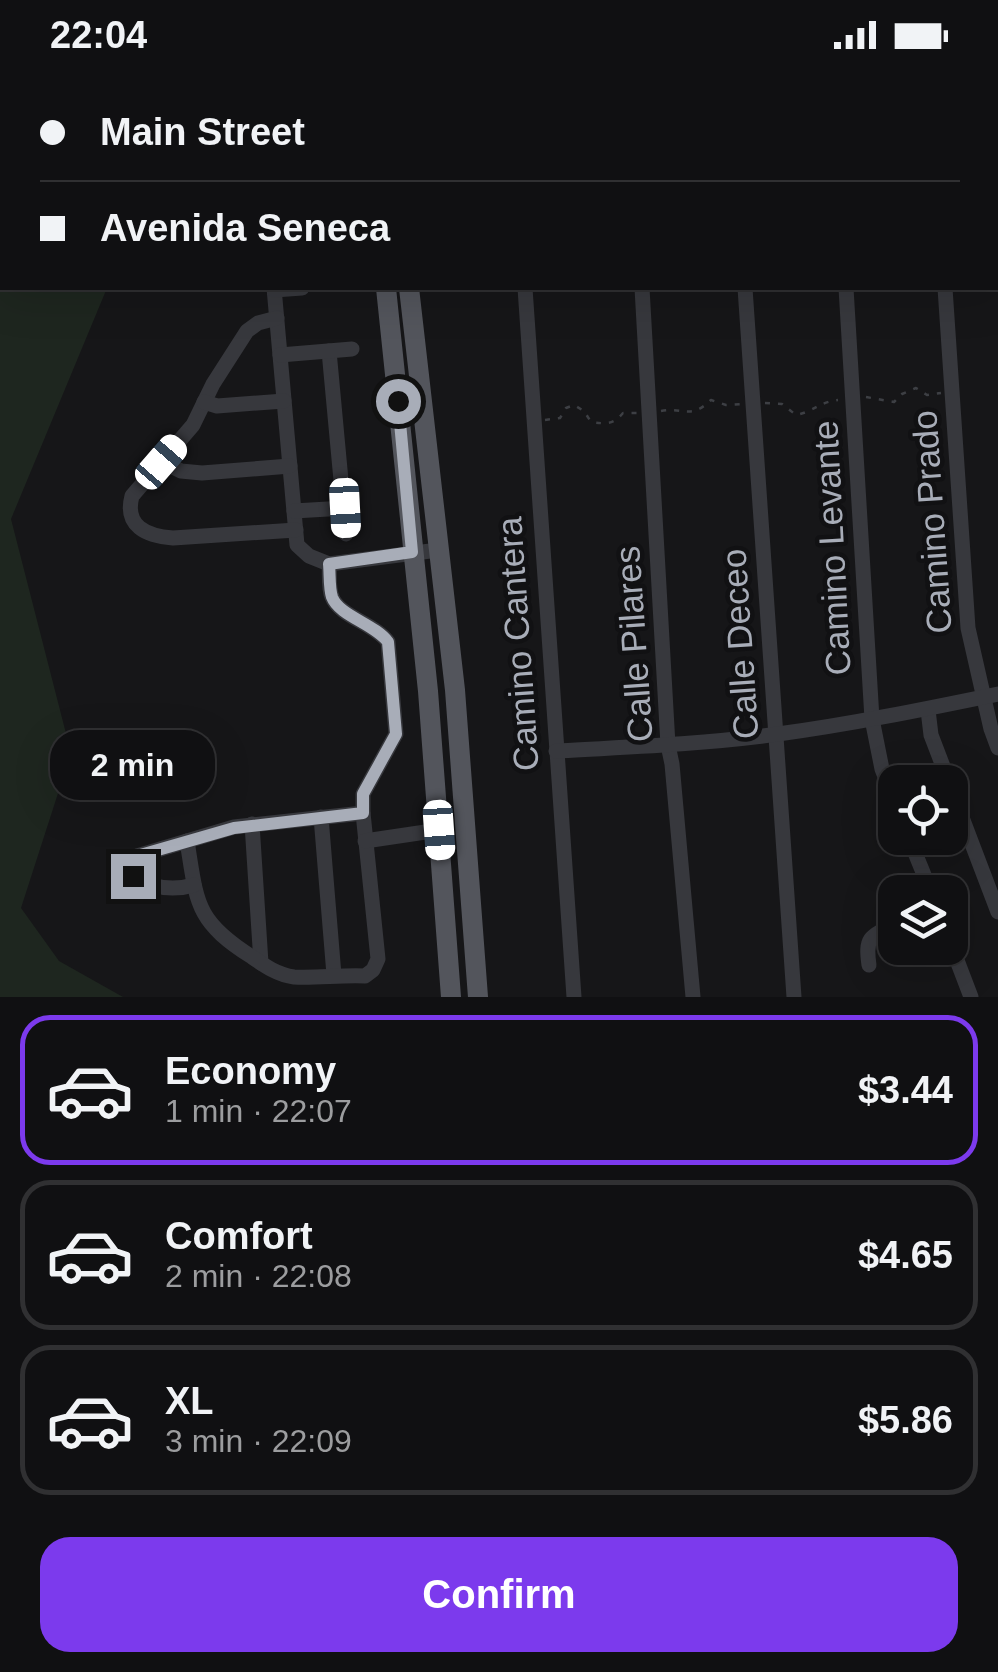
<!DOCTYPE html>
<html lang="en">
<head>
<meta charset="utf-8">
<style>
  :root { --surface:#101012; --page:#1e1e20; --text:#f1f3f6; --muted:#9c9d9f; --line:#303032; --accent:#7c3aed }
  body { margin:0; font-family:Helvetica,sans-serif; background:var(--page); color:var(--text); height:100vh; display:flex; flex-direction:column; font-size:38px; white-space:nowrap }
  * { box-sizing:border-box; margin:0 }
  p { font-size:32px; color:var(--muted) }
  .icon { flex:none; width:55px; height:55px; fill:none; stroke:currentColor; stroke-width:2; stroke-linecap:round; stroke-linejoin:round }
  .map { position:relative; height:927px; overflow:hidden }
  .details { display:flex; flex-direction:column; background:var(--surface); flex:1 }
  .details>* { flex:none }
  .hud { position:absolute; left:0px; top:0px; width:1000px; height:220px; box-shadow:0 10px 40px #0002,0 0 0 2px var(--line); display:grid; align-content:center; height:220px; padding:0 40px; background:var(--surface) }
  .tools { position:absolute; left:878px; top:695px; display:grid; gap:20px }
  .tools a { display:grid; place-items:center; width:90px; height:90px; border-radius:20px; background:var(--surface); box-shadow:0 10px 40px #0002,0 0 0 2px var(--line); font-size:50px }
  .end { position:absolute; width:45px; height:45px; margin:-22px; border:12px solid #a8adb8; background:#111; box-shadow:0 0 0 5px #111 }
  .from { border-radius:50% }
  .bubble { position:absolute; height:70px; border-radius:30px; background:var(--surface); box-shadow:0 10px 40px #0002,0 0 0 2px var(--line); font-size:32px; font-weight:800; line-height:70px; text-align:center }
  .car { position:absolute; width:30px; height:60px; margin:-30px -15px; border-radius:12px; box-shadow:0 0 8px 2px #0007; background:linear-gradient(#fff 24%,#345 0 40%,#fff 0 76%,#345 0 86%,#fff 0) }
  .hud b { display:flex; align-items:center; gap:35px; height:95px; font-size:38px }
  .hud b+b { border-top:2px solid var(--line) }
  .hud i { width:25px; height:25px; background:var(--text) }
  ul { padding:18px 0 0; list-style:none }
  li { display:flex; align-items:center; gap:30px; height:150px; margin:0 20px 15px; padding:0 20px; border:5px solid var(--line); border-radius:30px }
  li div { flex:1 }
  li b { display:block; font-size:38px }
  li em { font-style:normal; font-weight:800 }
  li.active { border-color:var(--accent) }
  li>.icon { width:90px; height:90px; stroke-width:1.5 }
  .button { display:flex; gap:20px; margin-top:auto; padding:20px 40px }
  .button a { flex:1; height:115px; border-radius:30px; background:var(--accent); color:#fff; font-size:40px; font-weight:800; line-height:115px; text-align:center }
  .status { display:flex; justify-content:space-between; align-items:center; height:70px; padding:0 50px; background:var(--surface); direction:ltr }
  .status svg { height:28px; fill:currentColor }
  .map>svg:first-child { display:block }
  .green { fill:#1e261f }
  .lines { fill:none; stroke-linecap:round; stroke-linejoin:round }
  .path { stroke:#3d3f44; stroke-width:2.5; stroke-dasharray:5 8; stroke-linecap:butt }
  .minor { stroke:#37383d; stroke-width:15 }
  .major { stroke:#53555c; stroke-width:20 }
  .route { stroke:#a8adb8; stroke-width:12 }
  .labels { text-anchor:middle; stroke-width:9; stroke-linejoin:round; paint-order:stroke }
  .street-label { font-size:35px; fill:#a8adb8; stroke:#111113 }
</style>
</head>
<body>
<div class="status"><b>22:04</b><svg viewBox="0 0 49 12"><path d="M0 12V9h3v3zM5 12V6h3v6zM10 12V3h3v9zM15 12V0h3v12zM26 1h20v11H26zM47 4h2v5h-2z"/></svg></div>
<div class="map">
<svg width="998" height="927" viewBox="0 0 998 927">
  <rect width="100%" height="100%" fill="#161618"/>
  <path class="green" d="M0 0H197L196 2H2V218H107L11 449 71 683 21 838 59 891 123 927H0Z"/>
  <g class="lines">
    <g class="path">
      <path d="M53 2 55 0"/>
      <path d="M0 78 2 74"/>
      <path d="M866 327 894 332 902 324 916 318 927 325 941 323"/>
      <path d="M765 333 782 334 796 345C815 341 819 332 838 330"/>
      <path d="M661 341C685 337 690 350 711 330L726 335 742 334"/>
      <path d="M545 350 560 348 566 338 574 335 584 341 591 352C606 354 613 355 623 343H638"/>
    </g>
    <g class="minor">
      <path d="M513 0V2"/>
      <path d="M627 0V2"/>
      <path d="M731 0V2"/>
      <path d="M833 0V2"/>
      <path d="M931 0V2"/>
      <path d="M274 218 297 475 309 486 329 494 438 480"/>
      <path d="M525 218 574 927"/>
      <path d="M642 218 668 675 672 694 693 927"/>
      <path d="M745 218 794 927"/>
      <path d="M846 218 872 649 882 699 895 732"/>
      <path d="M945 218 968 558 991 659 998 678"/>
      <path d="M274 220 302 218"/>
      <path d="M277 248 258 253 247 261 213 314 193 355 132 426C124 456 146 466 173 468L296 460"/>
      <path d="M329 281 346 464"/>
      <path d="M280 285 352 279"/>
      <path d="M204 332 217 336 284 331"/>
      <path d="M161 391 181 401 202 403 290 396"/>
      <path d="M294 441 345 438"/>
      <path d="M928 640 931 665 949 712"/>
      <path d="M556 681C630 677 705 674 778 664 852 654 925 639 998 624"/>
      <path d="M950 716 998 842"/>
      <path d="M321 747 334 905"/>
      <path d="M252 754 261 893"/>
      <path d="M909 768 931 822"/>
      <path d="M187 771C197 833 195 851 252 887 265 896 278 905 294 907 317 908 342 905 365 906L373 900 378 889 363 743V724L396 664 388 572C375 554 339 546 332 527 328 518 330 504 329 494"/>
      <path d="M365 771 439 760"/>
      <path d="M194 815C173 821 152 818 133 806L130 797 137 786 234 757 363 743"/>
      <path d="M950 872 971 927"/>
      <path d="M869 895C865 867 870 866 895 855"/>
    </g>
    <g class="major">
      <path d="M361 0 362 2"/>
      <path d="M384 0 385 2"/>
      <path d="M386 218 428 621 451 927"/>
      <path d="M409 218 455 620 478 927"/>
    </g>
  </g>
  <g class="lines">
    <path class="route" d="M133 806 130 797 137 786 234 758 363 743V724L396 664 388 572C375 554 339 546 332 527 329 518 330 504 329 494L412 482 398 331"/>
  </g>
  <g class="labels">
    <g class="street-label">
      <text transform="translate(932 452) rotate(-94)" y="12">Camino Prado</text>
      <text transform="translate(832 478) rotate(-93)" y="12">Camino Levante</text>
      <text transform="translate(518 574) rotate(-94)" y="12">Camino Cantera</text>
      <text transform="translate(634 574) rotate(-94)" y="12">Calle Pilares</text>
      <text transform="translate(740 574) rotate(-94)" y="12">Calle Deceo</text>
    </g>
  </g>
</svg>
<div class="tools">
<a><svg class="icon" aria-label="locate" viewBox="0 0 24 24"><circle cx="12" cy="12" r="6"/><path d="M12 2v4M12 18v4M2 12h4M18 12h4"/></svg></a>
<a><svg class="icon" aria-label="layers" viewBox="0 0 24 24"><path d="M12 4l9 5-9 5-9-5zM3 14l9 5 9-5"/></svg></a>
</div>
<i class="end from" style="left:398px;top:331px"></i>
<i class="end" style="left:133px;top:806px"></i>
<div class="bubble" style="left:50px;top:660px;width:165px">2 min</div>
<i class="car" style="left:161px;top:392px;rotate:41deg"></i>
<i class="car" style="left:345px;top:438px;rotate:177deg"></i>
<i class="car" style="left:439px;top:760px;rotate:176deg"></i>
<div class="hud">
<b><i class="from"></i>Main Street</b>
<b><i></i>Avenida Seneca</b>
</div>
</div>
<section class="details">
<ul>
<li class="active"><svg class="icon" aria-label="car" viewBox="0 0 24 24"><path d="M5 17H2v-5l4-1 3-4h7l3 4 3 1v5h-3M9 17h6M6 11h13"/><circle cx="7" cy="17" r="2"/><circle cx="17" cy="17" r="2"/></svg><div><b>Economy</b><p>1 min · 22:07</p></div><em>$3.44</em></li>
<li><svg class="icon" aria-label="car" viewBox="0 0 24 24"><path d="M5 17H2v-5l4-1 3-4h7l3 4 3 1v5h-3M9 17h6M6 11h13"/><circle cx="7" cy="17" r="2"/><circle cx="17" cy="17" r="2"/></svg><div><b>Comfort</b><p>2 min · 22:08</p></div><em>$4.65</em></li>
<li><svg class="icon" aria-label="car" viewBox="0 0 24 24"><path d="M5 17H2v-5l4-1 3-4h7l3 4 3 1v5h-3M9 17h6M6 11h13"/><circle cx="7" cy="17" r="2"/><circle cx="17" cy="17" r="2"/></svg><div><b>XL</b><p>3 min · 22:09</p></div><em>$5.86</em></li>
</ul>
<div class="button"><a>Confirm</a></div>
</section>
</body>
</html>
